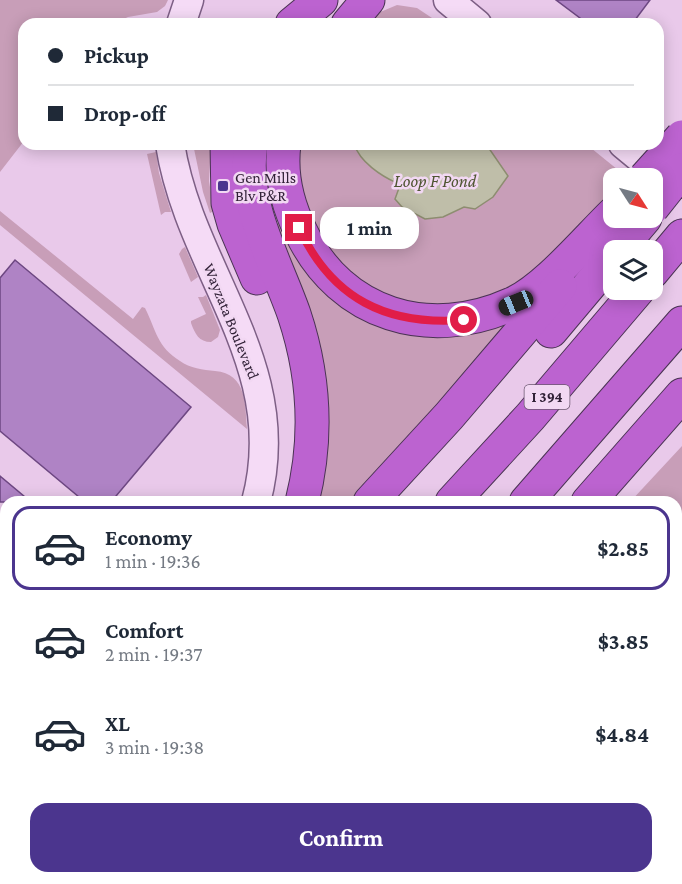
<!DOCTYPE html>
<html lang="en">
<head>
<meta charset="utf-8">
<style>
  :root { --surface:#fff; --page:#f2f2f3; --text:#1f2937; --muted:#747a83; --line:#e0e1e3; --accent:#4b358e }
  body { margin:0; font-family:"Crimson Pro",serif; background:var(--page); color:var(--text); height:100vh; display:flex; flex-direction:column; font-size:22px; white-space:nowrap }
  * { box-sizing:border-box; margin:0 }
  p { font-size:20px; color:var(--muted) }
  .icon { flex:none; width:33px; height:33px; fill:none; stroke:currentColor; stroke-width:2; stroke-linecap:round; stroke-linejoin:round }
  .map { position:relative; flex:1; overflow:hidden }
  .panel { position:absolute; left:0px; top:496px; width:682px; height:388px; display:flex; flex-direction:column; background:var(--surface); border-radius:18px 18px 0 0; box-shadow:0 3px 15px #0003 }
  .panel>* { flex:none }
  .banner { position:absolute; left:18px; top:18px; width:646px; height:132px; border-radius:18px; box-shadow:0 3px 15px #0003; display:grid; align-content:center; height:132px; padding:0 30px; background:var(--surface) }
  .needle { width:39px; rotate:126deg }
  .tools { position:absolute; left:603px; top:168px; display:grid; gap:12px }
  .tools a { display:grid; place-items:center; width:60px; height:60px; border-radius:12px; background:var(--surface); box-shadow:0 3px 15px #0003; font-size:30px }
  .end { position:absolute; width:27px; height:27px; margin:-14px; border:8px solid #e11d48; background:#fff; box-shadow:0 0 0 3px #fff }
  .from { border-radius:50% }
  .bubble { position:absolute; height:42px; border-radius:18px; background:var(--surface); box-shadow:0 3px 15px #0003; font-size:20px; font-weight:700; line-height:42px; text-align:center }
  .car { position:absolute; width:18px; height:36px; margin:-18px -9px; border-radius:8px; box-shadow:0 0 4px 2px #0007; background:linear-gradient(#222 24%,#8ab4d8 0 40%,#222 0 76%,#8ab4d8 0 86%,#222 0) }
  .banner b { display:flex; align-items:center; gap:21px; height:57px; font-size:22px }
  .banner b+b { border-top:2px solid var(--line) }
  .banner i { width:15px; height:15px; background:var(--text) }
  ul { padding:10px 0 0; list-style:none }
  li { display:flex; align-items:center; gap:18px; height:84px; margin:0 12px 9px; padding:0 18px; border:3px solid transparent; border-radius:18px }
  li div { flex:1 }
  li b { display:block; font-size:22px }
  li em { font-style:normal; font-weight:700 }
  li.current { border-color:var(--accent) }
  li>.icon { width:54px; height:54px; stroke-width:1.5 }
  .cta { display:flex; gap:12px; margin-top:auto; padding:12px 30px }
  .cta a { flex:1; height:69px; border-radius:18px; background:var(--accent); color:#fff; font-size:24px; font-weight:700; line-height:69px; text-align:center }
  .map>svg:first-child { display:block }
  .green { fill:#c89eb8 }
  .water { fill:#bfbea9; stroke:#8d8d70; stroke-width:1.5 }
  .building { fill:#af83c5; stroke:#6d4782; stroke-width:1.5 }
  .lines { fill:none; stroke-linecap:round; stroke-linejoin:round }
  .minor-casing { stroke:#7d5f85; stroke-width:31 }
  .highway-casing { stroke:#4a3353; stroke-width:35 }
  .minor { stroke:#f5dbf6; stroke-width:28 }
  .highway { stroke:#bc63d0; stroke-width:33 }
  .highway-bridge-casing { stroke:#4a3353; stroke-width:35; stroke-linecap:butt }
  .highway-bridge { stroke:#bc63d0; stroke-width:33 }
  .route { stroke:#e11d48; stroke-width:8 }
  .poi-dot { fill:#4b358e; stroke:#f2d8f3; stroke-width:2 }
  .labels { text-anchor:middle; stroke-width:5; stroke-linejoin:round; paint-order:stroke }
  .shield { fill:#f2d8f3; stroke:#6b586f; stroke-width:1.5 }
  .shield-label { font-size:15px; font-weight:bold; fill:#312137 }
  .poi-label { font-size:16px; fill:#312137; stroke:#f2d8f3; text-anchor:start }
  .street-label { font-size:16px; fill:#312137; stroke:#f2d8f3 }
  .water-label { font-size:18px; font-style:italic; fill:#4f5532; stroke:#f2d8f3 }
</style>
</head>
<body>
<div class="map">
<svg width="682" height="884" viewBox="0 0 682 884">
  <rect width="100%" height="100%" fill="#e9c9ea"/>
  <g class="green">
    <path d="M0 0H168L165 6 157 12 128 17 113 24H24V141L0 172Z"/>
    <path d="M397 5 417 8 441 24H367L378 13Z"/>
    <path d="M193 144H211L209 181 214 211 210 213 203 192Z"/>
    <path d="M297 144H354C360 161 381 176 397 183L399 188 443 217 464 207 475 209 493 197 508 176 486 144H586L628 178H614L613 193 529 285 426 315 343 273 301 198Z"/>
    <path d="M156 152 159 173 171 212H165L161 215 147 154Z"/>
    <path d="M0 211 133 319 142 307 145 308C156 330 157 347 180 361 190 368 203 370 215 371 247 374 245 404 247 429L0 225Z"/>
    <path d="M281 223 346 304 525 311 361 502H313L271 227Z"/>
    <path d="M185 247 198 277 191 282 179 254 182 249Z"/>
    <path d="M206 295 220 330 218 337 211 342C199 342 195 334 191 323V321L206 314 198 297H203Z"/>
    <path d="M682 446V884H234L240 879H676V502H630Z"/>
  </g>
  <path class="water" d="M354 144H486L508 176 493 197 475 209 464 207 443 217 425 219 402 207 395 199 399 188 397 183C381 176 360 162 354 144Z"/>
  <g class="building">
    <path d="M556 0H650L632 24H588Z"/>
    <path d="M15 260 191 407 111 502H85L0 431V278Z"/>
    <path d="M0 476 31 502H0Z"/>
  </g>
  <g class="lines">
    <defs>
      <g id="minor">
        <path d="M448 0 477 24"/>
        <path d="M181 24 189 0"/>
        <path d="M170 144C190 272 293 365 256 502"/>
        <path d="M623 144 670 183"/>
        <path d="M0 811 6 806"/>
      </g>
      <g id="highway">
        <path d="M292 24 321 0"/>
        <path d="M348 24 368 0"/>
        <path d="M227 144 228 203 234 224 257 278"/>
        <path d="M251 144C241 203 275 260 294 314 315 377 318 439 302 502"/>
        <path d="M284 144C280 175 287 204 301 232 341 316 430 341 512 304 545 290 587 239 614 213"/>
        <path d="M618 250 645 218"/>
        <path d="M652 272 682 236"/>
        <path d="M551 331 614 256"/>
        <path d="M370 502 449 416 560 286"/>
        <path d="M452 502 530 417 638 290"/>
        <path d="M526 502 682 323"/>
        <path d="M588 502 682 395"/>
        <path d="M0 860 6 855"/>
        <path d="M52 884 58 879"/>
        <path d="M141 884 146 879"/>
        <path d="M191 884 197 879"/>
      </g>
    </defs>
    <use href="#minor" class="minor-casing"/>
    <use href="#highway" class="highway-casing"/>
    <use href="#minor" class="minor"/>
    <use href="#highway" class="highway"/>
    <defs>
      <g id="highway-bridge">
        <path d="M645 178 682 137"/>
        <path d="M652 208 682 170"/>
      </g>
    </defs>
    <use href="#highway-bridge" class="highway-bridge-casing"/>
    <use href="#highway-bridge" class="highway-bridge"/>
  </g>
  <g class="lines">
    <path class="route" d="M299 228C332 299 387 326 464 320"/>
  </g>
  <rect class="poi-dot" x="217" y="180" width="12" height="12" rx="3"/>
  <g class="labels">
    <rect class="shield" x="524.5" y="385" width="45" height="24" rx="4.5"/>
    <g class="shield-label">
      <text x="547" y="402">I 394</text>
    </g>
    <g class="poi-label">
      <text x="235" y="183">Gen Mills<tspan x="235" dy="18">Blv P&amp;R</tspan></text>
    </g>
    <g class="street-label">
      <text transform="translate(232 321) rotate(68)" y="6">Wayzata Boulevard</text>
    </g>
    <g class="water-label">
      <text x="435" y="187">Loop F Pond</text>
    </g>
  </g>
</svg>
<div class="tools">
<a><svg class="needle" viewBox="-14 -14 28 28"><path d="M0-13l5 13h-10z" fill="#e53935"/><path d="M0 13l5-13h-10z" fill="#747a83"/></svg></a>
<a><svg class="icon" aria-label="layers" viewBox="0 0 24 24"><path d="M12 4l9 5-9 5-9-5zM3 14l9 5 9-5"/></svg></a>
</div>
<i class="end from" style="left:464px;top:320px"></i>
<i class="end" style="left:299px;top:228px"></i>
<div class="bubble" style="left:320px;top:207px;width:99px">1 min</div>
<i class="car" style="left:516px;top:303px;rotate:248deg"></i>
<div class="banner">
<b><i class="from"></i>Pickup</b>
<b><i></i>Drop-off</b>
</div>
<section class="panel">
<ul>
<li class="current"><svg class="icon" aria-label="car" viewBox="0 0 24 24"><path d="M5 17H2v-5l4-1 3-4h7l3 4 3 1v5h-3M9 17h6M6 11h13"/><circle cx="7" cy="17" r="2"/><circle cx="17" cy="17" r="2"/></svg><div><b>Economy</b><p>1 min · 19:36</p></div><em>$2.85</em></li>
<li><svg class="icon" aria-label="car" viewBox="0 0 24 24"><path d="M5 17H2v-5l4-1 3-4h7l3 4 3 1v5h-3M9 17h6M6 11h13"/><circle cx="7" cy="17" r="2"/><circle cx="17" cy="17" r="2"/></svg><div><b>Comfort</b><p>2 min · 19:37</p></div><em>$3.85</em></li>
<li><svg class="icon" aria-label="car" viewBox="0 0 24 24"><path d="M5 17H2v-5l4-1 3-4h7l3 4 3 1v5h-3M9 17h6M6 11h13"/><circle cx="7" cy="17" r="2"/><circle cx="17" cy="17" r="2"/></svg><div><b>XL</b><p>3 min · 19:38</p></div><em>$4.84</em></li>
</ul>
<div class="cta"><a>Confirm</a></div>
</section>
</div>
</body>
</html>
